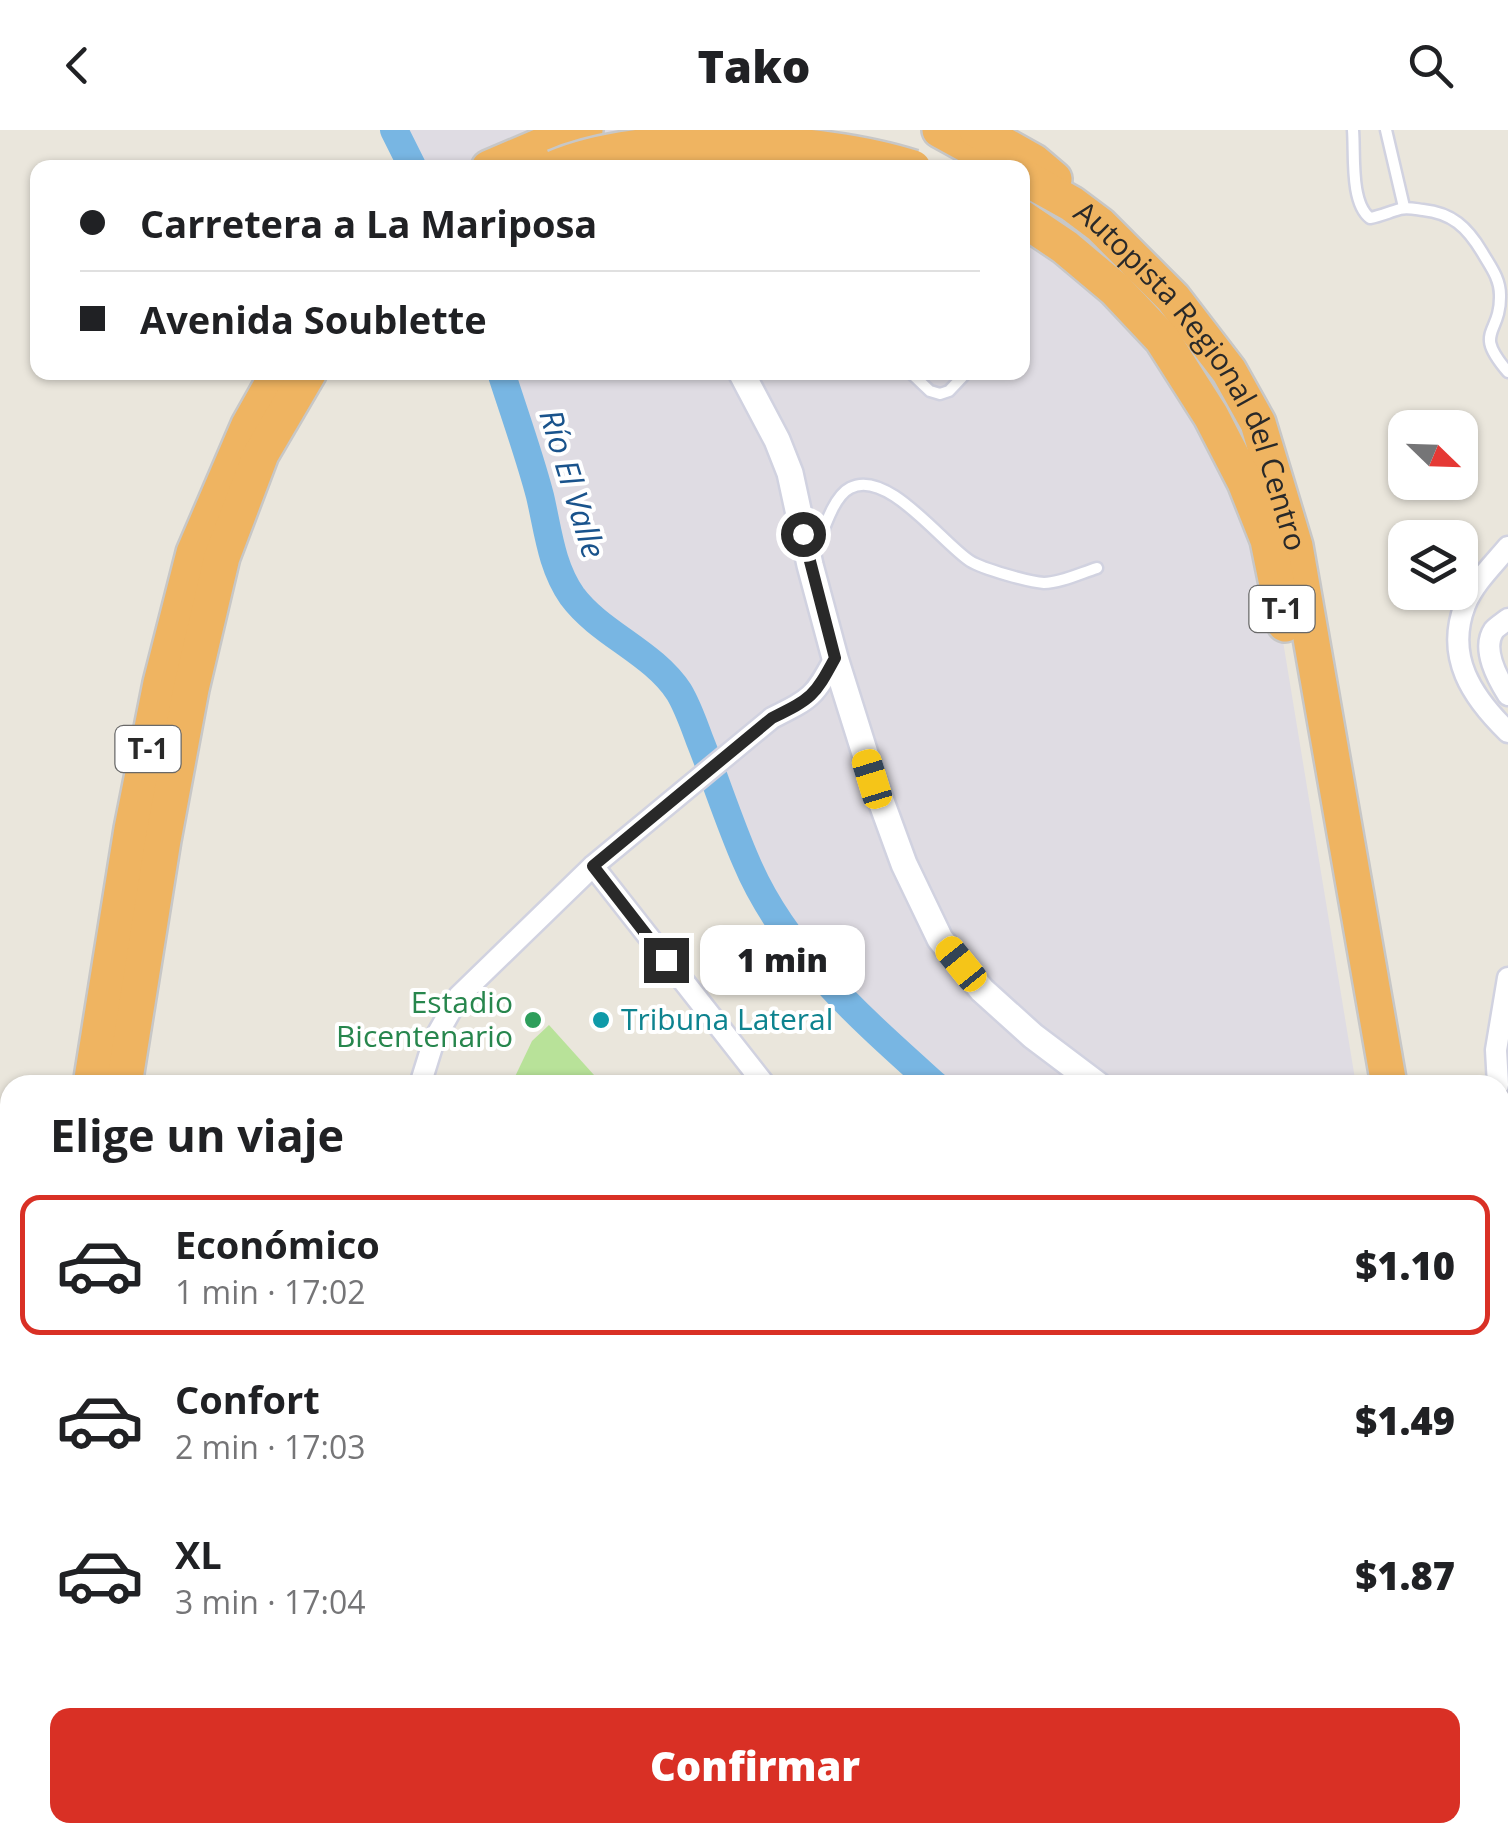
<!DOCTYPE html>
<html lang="es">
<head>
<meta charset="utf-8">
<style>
  :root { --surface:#fff; --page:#f2f2f2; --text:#202124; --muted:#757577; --line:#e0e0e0; --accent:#d93025 }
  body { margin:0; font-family:"Open Sans",sans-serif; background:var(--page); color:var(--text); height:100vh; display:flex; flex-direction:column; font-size:38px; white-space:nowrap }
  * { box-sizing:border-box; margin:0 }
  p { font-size:32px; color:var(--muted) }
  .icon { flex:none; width:55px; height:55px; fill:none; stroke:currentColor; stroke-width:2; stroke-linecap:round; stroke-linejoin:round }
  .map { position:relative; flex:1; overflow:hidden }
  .side { position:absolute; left:0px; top:945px; width:1510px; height:768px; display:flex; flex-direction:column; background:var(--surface); border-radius:30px 30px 0 0; box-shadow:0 2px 8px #0004 }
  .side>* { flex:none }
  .hud { position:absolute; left:30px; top:30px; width:1000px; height:220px; border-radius:20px; box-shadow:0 2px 8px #0004; display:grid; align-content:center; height:220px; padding:0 50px; background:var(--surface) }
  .needle { width:65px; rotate:113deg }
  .controls { position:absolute; left:1388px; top:280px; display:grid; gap:20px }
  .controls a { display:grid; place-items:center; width:90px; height:90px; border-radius:20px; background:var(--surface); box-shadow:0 2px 8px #0004; font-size:50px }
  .end { position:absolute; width:45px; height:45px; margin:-22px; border:12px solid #292929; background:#fff; box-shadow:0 0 0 5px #fff }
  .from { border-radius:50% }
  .bubble { position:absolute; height:70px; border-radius:20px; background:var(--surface); box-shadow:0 2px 8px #0004; font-size:32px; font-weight:800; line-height:70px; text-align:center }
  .car { position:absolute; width:30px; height:60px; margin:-30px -15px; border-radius:12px; box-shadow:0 0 8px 2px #0007; background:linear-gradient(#f5c518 24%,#345 0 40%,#f5c518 0 76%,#345 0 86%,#f5c518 0) }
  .hud b { display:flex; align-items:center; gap:35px; height:95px; font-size:38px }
  .hud b+b { border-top:2px solid var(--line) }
  .hud i { width:25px; height:25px; background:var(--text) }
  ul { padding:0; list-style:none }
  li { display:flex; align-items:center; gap:30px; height:140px; margin:0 20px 15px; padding:0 30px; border:5px solid transparent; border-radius:20px }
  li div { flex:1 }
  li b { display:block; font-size:38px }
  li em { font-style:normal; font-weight:800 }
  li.on { border-color:var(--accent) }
  li>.icon { width:90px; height:90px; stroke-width:1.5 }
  h2 { padding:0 50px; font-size:45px; line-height:120px }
  .button { display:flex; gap:20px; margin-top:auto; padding:20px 50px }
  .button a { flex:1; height:115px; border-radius:20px; background:var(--accent); color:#fff; font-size:40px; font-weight:800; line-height:115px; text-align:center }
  header { display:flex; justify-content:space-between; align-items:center; height:130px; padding:0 50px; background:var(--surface); font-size:45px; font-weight:800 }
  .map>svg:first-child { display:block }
  .industrial { fill:#dfdce3 }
  .pitch { fill:#b8e299 }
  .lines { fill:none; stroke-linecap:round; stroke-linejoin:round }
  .river { stroke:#78b6e3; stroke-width:28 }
  .service-casing { stroke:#d1d2e0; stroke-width:15 }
  .minor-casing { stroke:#d1d2e0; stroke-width:25 }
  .tertiary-casing { stroke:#d1d2e0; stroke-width:30 }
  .motorway-casing { stroke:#c7c7c7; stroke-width:40 }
  .service { stroke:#fff; stroke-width:10 }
  .minor { stroke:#fff; stroke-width:20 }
  .tertiary { stroke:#fff; stroke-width:25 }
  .motorway { stroke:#efb461; stroke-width:35 }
  .motorway-bridge-casing { stroke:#c7c7c7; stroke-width:40; stroke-linecap:butt }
  .motorway-bridge { stroke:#efb461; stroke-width:35 }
  .route { stroke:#292929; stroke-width:12 }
  .leisure-dot { fill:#2e9e5b; stroke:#fff; stroke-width:4 }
  .culture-dot { fill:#0f9aa8; stroke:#fff; stroke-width:4 }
  .labels { text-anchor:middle; stroke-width:8; stroke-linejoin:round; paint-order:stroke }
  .shield { fill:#fff; stroke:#696969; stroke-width:2.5 }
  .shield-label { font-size:28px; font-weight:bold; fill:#292929 }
  .street-label { font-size:30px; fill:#292929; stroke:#fff }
  .leisure-label { font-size:30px; fill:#27864d; stroke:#fff; text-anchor:end }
  .culture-label { font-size:30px; fill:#0d838f; stroke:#fff; text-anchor:start }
  .water-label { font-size:32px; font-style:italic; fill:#19538c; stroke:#fff }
</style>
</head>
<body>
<header><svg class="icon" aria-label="back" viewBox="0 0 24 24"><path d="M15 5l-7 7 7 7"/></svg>Tako<svg class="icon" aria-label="search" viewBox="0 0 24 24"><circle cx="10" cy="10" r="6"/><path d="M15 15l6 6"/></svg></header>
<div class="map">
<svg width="1508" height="1712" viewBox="0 0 1508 1712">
  <rect width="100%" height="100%" fill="#eae6dc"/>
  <g class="industrial">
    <path d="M403 0H749L754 37H421Z"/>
    <path d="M1023 105 1116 175 1226 324 1281 499 1356 955H931L856 888 804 825 775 776 700 610 672 560 589 495 578 480 565 452 555 400 542 356 504 243 1022 242Z"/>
  </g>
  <path class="pitch" d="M549 895 603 955H511L532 911Z"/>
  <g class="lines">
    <g class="river">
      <path d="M394 0 413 38"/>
      <path d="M501 242C514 283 529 324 540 366 548 400 551 436 572 466 600 504 653 522 679 562 688 577 694 595 700 611 716 651 729 692 746 731 784 822 863 890 935 955"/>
      <path d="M1500 1695 1508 1706"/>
    </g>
    <defs>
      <g id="service">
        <path d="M1353 0C1355 24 1350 73 1370 88 1381 86 1389 82 1400 79 1407 77 1415 79 1423 80 1452 83 1467 97 1482 122 1490 136 1500 148 1500 165 1501 206 1472 200 1508 242"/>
        <path d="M1386 0 1404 77"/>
        <path d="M910 242 930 261 940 264 949 261 967 242"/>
        <path d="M814 425C822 406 832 367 850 358 887 338 942 413 970 431 983 439 1029 452 1044 453 1060 453 1081 443 1097 438"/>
        <path d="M1500 1394 1508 1406"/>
        <path d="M737 1702 745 1712"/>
        <path d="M1024 1702 1032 1712"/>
        <path d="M1218 1702 1226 1712"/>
        <path d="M979 1712 990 1702"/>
      </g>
      <g id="minor">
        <path d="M1508 417C1493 435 1474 453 1465 475 1445 527 1472 567 1508 602"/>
        <path d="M1508 489C1503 493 1498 496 1494 500 1481 519 1498 549 1508 565"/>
        <path d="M593 736 765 955"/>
        <path d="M420 955 434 910 459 866 593 736 772 588C812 568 814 567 835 528"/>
        <path d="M1498 955 1496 920 1508 848"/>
        <path d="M1500 985 1508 1027"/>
        <path d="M328 1702V1712"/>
        <path d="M787 1702 795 1712"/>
        <path d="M828 1702 836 1712"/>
        <path d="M1424 1702 1433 1712"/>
        <path d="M924 1712 935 1702"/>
      </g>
      <g id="tertiary">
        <path d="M741 242 777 310 790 343 810 435 835 528 873 649 904 734 940 809 982 860 1033 906 1098 955"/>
        <path d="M1500 1206 1508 1210"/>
      </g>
      <g id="motorway">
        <path d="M940 0 991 28"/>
        <path d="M977 0 1034 32 1054 49"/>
        <path d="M489 38 569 4 585 0"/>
        <path id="s1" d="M1022 46 1072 74 1100 95 1173 168 1229 241 1258 293 1295 416 1389 955"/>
        <path d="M1022 88 1065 117 1115 159 1162 209 1211 286 1245 352 1268 410 1285 494"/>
        <path d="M91 955 132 699 161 553 194 423 249 295 279 242"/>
        <path d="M124 955 163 710 191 559 222 427 261 324 309 242"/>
        <path d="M1500 1430 1508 1452"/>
        <path d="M1500 1498 1508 1514"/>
        <path d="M0 1514 10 1453"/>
        <path d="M3 1712 10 1668"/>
        <path d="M30 1712 31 1702"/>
      </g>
    </defs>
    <use href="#service" class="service-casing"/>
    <use href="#minor" class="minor-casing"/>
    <use href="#tertiary" class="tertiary-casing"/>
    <use href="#motorway" class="motorway-casing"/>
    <use href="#service" class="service"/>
    <use href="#minor" class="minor"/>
    <use href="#tertiary" class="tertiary"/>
    <use href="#motorway" class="motorway"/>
    <defs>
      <path id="motorway-bridge" d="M555 38C642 0 821 8 913 38"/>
    </defs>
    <use href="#motorway-bridge" class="motorway-bridge-casing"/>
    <use href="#motorway-bridge" class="motorway-bridge"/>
  </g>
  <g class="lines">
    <path class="route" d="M666 830 593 736 772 588C812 568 814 567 835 528L803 404"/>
  </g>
  <circle class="leisure-dot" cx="533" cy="890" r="10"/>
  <circle class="culture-dot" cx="601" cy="890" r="10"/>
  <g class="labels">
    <g class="shield">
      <rect x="1249.5" y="456" width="65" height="46" rx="8"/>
      <rect x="115.5" y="596" width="65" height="46" rx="8"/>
    </g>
    <g class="shield-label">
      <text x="1282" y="489">T-1</text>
      <text x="148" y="629">T-1</text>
    </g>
    <g class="street-label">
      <text dy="10" stroke="none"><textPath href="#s1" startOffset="272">Autopista Regional del Centro</textPath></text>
    </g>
    <g class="leisure-label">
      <text x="513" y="883">Estadio<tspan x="513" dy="34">Bicentenario</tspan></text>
    </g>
    <g class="culture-label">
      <text x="621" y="900">Tribuna Lateral</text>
    </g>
    <g class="water-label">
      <text transform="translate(572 354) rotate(73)" y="11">Río El Valle</text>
    </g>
  </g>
</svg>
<div class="controls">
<a><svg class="needle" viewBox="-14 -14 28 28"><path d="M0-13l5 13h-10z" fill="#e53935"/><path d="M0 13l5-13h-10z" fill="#757577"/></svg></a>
<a><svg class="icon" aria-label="layers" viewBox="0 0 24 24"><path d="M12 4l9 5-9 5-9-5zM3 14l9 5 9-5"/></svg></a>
</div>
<i class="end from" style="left:803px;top:404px"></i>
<i class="end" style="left:666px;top:830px"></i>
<div class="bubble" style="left:700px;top:795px;width:165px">1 min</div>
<i class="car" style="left:872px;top:649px;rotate:343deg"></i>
<i class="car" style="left:961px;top:834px;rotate:321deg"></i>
<div class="hud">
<b><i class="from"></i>Carretera a La Mariposa</b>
<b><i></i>Avenida Soublette</b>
</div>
<section class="side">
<h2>Elige un viaje</h2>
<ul>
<li class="on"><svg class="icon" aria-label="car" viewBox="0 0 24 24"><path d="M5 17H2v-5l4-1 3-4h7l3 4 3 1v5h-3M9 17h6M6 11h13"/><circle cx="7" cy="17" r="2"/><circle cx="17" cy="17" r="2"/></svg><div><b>Económico</b><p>1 min · 17:02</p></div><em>$1.10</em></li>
<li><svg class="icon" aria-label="car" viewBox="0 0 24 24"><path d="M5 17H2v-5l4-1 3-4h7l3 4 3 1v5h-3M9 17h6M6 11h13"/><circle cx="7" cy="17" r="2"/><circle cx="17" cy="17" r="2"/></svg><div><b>Confort</b><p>2 min · 17:03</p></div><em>$1.49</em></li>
<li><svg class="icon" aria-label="car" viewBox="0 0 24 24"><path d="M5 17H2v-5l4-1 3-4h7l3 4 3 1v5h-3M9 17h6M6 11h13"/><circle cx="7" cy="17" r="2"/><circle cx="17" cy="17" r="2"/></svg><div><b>XL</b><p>3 min · 17:04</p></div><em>$1.87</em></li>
</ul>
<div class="button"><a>Confirmar</a></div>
</section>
</div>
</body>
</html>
